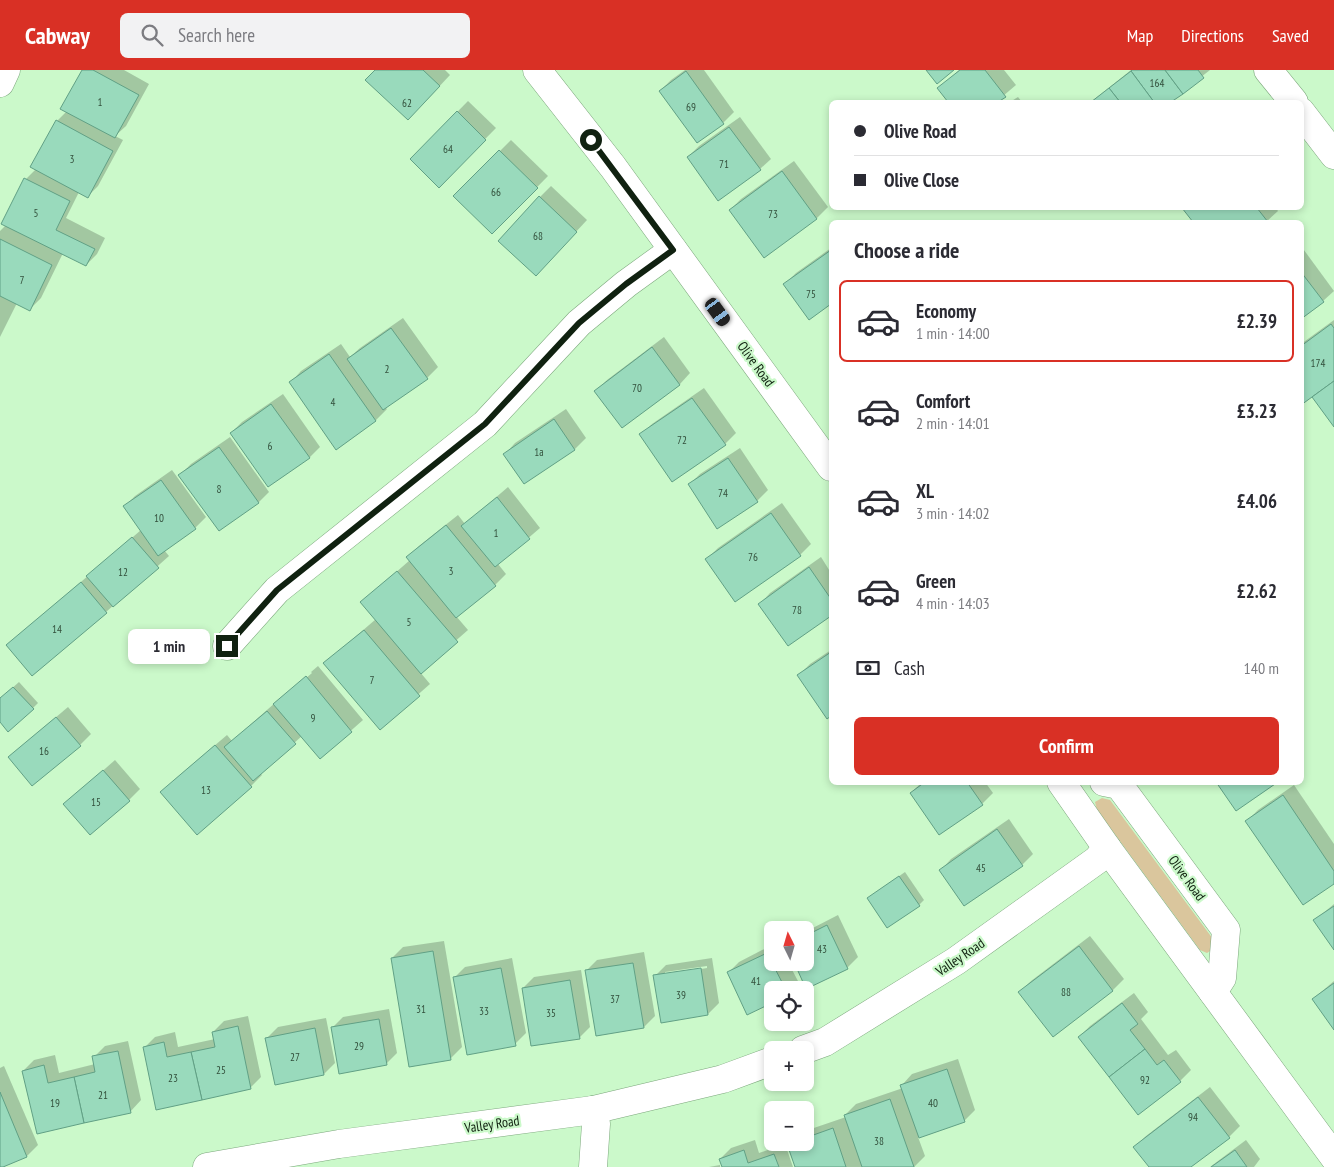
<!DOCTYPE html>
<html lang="en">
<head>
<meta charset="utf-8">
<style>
  :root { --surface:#fff; --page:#f2f2f3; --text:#2b2b33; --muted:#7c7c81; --line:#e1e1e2; --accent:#d93025 }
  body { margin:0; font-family:"PT Sans Narrow",sans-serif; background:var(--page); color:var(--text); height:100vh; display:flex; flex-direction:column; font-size:19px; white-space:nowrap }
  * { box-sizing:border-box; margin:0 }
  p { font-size:16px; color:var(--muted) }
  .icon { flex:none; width:28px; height:28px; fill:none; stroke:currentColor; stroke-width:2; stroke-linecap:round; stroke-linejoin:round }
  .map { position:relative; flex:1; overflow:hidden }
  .sheet { position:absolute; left:829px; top:150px; width:475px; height:565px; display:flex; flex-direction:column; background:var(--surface); border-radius:8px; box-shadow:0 2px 8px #0003 }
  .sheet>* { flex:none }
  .guide { position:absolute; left:829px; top:30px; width:475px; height:110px; border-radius:8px; box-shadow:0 2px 8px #0003; display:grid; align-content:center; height:110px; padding:0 25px; background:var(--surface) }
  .needle { width:32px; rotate:355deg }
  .tools { position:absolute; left:764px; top:851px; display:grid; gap:10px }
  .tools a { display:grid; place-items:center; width:50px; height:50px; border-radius:8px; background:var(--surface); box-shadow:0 2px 8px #0003; font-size:25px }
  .end { position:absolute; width:22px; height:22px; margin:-11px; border:6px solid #102110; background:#fff; box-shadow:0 0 0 2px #fff }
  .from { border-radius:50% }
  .bubble { position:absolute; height:35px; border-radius:8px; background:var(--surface); box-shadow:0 2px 8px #0003; font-size:16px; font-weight:700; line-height:35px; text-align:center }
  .car { position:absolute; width:15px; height:30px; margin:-15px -8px; border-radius:6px; box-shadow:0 0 4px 1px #0007; background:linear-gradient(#222 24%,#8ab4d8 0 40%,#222 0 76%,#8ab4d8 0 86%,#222 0) }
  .guide b { display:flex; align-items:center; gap:18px; height:48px; font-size:19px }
  .guide b+b { border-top:1px solid var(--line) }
  .guide i { width:12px; height:12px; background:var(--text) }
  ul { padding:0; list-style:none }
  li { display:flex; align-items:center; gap:15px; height:82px; margin:0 10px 8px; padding:0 15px; border:2px solid transparent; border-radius:8px }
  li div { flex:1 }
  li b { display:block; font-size:19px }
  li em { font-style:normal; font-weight:700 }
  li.on { border-color:var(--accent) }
  li>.icon { width:45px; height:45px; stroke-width:1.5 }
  h2 { padding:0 25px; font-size:22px; line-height:60px }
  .pay { display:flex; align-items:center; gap:12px; height:55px; padding:0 25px; font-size:19px }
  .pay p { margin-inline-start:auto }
  .primary-button { display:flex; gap:10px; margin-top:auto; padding:10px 25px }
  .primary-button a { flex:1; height:58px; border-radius:8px; background:var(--accent); color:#fff; font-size:20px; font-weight:700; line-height:58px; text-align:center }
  header { display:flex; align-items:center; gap:30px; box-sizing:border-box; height:70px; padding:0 25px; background:var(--accent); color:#fff }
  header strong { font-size:24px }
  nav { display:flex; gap:28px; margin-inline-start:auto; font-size:18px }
  .search { width:350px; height:45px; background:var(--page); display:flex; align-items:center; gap:12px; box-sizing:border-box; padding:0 18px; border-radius:8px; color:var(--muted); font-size:19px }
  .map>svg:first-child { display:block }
  .green { fill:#dac69d }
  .shadow { fill:#0003; fill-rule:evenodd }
  .building { fill:#99dabc; stroke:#61a085 }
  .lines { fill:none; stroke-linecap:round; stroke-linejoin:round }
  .street-casing { stroke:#7ca77c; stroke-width:29 }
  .street { stroke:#fff; stroke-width:28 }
  .route { stroke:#102110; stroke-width:6 }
  .labels { text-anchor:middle; stroke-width:4.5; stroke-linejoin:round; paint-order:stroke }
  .number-label { font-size:11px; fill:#324f3b }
  .street-label { font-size:14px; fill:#102110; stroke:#cbf9ca }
</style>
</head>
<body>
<header>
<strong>Cabway</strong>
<div class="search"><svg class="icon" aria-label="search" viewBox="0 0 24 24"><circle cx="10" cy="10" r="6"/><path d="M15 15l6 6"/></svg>Search here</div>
<nav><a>Map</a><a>Directions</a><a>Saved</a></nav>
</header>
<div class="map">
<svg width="1334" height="1097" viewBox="0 0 1334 1097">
  <rect width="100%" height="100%" fill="#cbf9ca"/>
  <path class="green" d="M1102 728 1110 730 1213 869V879L1207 883 1200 880 1097 740 1095 732Z"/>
  <g class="shadow">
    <path d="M83 0H124L149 14 126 56 115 66 123 70 98 116 87 127 79 122 66 148 105 168 97 184 86 195 63 183 41 228 30 239 17 233 0 267V161L6 155 26 109 36 99 57 51 67 41Z"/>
    <path d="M376 0H445L450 5 419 38Z"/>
    <path d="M685 0H704L734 42 723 53 697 71 660 21 671 10Z"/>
    <path d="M959 0H1004L1016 15 996 32H950L939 18Z"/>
    <path d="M1131 0H1210L1169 32H1091Z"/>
    <path d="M1018 27 1022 32H1010Z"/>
    <path d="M468 31 496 58 439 116 411 89Z"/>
    <path d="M740 47 771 89 760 99 688 87 699 76Z"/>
    <path d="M511 70 548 106 492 163 455 126Z"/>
    <path d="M794 91 828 137 817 148 764 187 730 140 741 129Z"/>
    <path d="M551 116 587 150 547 193 540 127Z"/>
    <path d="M1183 138H1276L1278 141 1266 152H1194Z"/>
    <path d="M1301 176 1334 221 1323 231 1301 247Z"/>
    <path d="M831 178V233L809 248 785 214 796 203Z"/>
    <path d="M403 248 438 297 427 308 385 337 387 339 376 350 337 378 291 312 301 301 341 274 350 287 360 278Z"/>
    <path d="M1334 250V355L1312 325 1301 334V274Z"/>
    <path d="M664 267 690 303 680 314 622 356 596 321 607 310Z"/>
    <path d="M704 318 736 363 725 374 641 365 652 354Z"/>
    <path d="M283 324 320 377 309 388 231 363 242 352Z"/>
    <path d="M566 339 586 368 575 379 524 413 505 384 515 373Z"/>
    <path d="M230 367 269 422 258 433 180 405 191 394Z"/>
    <path d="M740 378 768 420 757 431 689 415 700 404Z"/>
    <path d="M172 400 206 447 195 458 164 480 169 486 106 542 8 575 141 460 124 437 135 426Z"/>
    <path d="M508 417 540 458 498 494 506 504 495 515 456 546 468 560 420 602 430 614 380 658 325 593 376 549 362 532 410 490 408 487 419 476 458 445 465 454Z"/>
    <path d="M782 433 811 474 800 485 735 530 707 489 718 478Z"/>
    <path d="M821 487 831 503V545L788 574 760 534 770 523Z"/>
    <path d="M831 580V645L828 647 799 605 810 594Z"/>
    <path d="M318 596 363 650 320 688 302 666 260 703 262 705 251 716 173 711 227 665 232 671 285 624V626L312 603 311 602Z"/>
    <path d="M19 612 38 633 33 638 0 651V629Z"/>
    <path d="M68 637 91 664 80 675 9 687Z"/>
    <path d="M115 690 140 719 129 730 65 734Z"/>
    <path d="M922 712H985L993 723 982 734 911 723Z"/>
    <path d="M1294 715 1334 774V813L1247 751 1258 740Z"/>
    <path d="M1009 749 1033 784 1022 795 941 800 951 789Z"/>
    <path d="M905 802 924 830 919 835 868 828Z"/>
    <path d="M1334 834V878L1315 850Z"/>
    <path d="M838 845 858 887 847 898 805 892V862Z"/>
    <path d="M1090 866 1124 909 1113 920 1053 966 1020 922 1031 911Z"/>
    <path d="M444 871 462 977 451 988 392 888 403 877Z"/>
    <path d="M772 875V892H788L799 913 792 920H772V932L748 944 728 903 739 892Z"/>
    <path d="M644 882 655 946 644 957 586 901 597 890Z"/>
    <path d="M512 888 526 963 515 974 454 908 465 897Z"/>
    <path d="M712 888 719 933 708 944 655 906 666 895ZM707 896V898L665 905V902Z"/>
    <path d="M581 900 590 957 579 968 523 918 534 907Z"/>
    <path d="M1334 911V958L1313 929Z"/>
    <path d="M1134 923 1148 942 1141 949 1168 985 1176 980 1191 1000 1180 1011 1079 967 1090 956Z"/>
    <path d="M389 939 397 983 386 994 332 958 343 947Z"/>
    <path d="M248 946 261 1007 250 1018 157 1038 144 978 155 967 175 962 178 977 215 969 213 962 224 951Z"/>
    <path d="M326 948 335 993 324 1004 267 968 278 957Z"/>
    <path d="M128 971 141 1030 130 1042 38 1062 23 1001 34 990 55 985 59 1003 95 994 94 987 105 976Z"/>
    <path d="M958 989 975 1040 964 1051 918 1067 925 1086 914 1097H796L788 1074 790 1072H805V1061L846 1047 845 1045 856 1034 903 1018 902 1015 912 1004Z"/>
    <path d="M4 996 38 1075 27 1086 0 1097V998Z"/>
    <path d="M1210 1017 1240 1056 1229 1067 1189 1097H1150L1135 1077 1146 1066Z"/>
    <path d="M755 1070 759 1083 785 1074 793 1097H723L720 1089 731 1078Z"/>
    <path d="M1246 1070 1260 1089 1254 1097H1210Z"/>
    <path d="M720 1095V1097H709Z"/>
  </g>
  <g class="building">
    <path d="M82 0H93L139 25 115 68 60 39Z"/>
    <path d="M375 0H423L440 16 408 50 365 10Z"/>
    <path d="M926 0H954L937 14Z"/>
    <path d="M960 0H985L1006 27 998 32H948L937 18Z"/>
    <path d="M1132 0H1165L1183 24 1171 32H1154L1131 1Z"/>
    <path d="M1165 0H1198L1204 8 1183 24Z"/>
    <path d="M686 1 724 54 697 73 659 21Z"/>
    <path d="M1131 1 1154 32H1120L1109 18Z"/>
    <path d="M1109 18 1120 32H1091Z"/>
    <path d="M457 41 486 70 439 118 410 89Z"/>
    <path d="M56 50 113 81 88 128 30 97Z"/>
    <path d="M729 57 761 100 718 131 687 87Z"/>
    <path d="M499 80 538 118 492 164 453 126Z"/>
    <path d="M782 101 817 149 764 188 729 140Z"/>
    <path d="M24 108 70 131 56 160 95 179 86 196 1 154Z"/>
    <path d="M539 126 577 162 536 206 498 171Z"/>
    <path d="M1182 138H1257L1268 152H1193Z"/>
    <path d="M0 169 52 195 30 241 0 226Z"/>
    <path d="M831 180V234L809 250 783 214Z"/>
    <path d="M1301 202 1324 232 1301 249Z"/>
    <path d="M1331 254 1334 258V311L1301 335V276Z"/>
    <path d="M391 258 428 309 383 340 347 289Z"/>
    <path d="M652 277 680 315 622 358 594 321Z"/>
    <path d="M329 284 376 351 336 380 289 312Z"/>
    <path d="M1334 311V357L1312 327Z"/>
    <path d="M692 328 726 375 672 412 639 364Z"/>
    <path d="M271 334 310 388 268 417 230 363Z"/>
    <path d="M554 349 575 380 524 414 503 384Z"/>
    <path d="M219 377 259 433 219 461 178 405Z"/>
    <path d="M728 388 758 432 717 459 688 414Z"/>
    <path d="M161 410 196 459 158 486 123 436Z"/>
    <path d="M497 427 530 469 495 497 461 456Z"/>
    <path d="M771 443 801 486 735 532 705 489Z"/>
    <path d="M446 455 496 516 456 548 406 487Z"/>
    <path d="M132 467 159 498 113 537 86 506Z"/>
    <path d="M809 497 831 529V546L788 576 758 534Z"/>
    <path d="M397 501 458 572 421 604 360 532Z"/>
    <path d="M81 512 107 543 32 606 6 575Z"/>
    <path d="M364 560 420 626 380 660 323 593Z"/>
    <path d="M831 582V646L827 649 797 605Z"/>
    <path d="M306 606 352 662 320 689 273 634Z"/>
    <path d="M13 617 34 639 8 662 0 652V628Z"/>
    <path d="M267 641 296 674 253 711 224 677Z"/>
    <path d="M56 647 81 676 32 716 8 687Z"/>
    <path d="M215 675 252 717 197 765 160 722Z"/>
    <path d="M103 700 130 731 90 765 63 734Z"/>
    <path d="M925 712H967L983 735 939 765 910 723Z"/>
    <path d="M1216 712H1278L1236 741Z"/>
    <path d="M1283 725 1334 801V814L1303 835 1245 751Z"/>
    <path d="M997 759 1023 796 964 836 939 800Z"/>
    <path d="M899 806 920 836 887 858 867 828Z"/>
    <path d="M1334 836V880L1313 850Z"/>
    <path d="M827 855 848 899 806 919 794 892H805V866Z"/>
    <path d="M1079 876 1113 921 1053 967 1018 922Z"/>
    <path d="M433 881 451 990 409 997 391 888Z"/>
    <path d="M767 883 786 920H772V933L747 945 727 902Z"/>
    <path d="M633 893 644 958 596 966 585 900Z"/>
    <path d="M501 898 516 976 467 985 453 907Z"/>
    <path d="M701 898 708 945 661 953 653 905Z"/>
    <path d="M570 910 580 969 531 976 522 918Z"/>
    <path d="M1334 913V960L1312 929Z"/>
    <path d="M1122 933 1138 954 1130 960 1145 979 1109 1007 1078 967Z"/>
    <path d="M379 949 387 995 339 1004 331 957Z"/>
    <path d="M238 956 251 1019 202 1030 191 982 215 977 212 962Z"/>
    <path d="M315 958 324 1005 275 1015 265 968Z"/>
    <path d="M164 972 167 987 191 982 202 1030 156 1040 143 977Z"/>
    <path d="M1145 979 1157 995 1164 990 1181 1012 1138 1045 1109 1007Z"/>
    <path d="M118 981 131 1043 84 1053 74 1007 95 1002 92 986Z"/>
    <path d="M44 995 48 1013 74 1007 84 1053 37 1064 22 1001Z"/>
    <path d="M947 999 965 1052 919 1068 900 1015Z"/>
    <path d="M0 1022 27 1087 3 1097H0Z"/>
    <path d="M1198 1027 1230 1068 1191 1097H1149L1133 1077Z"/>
    <path d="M890 1029 914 1097H862L844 1045Z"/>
    <path d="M833 1058 846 1097H795L787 1074 805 1072V1068Z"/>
    <path d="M744 1080 748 1093 774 1084 779 1097H722L719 1089Z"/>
    <path d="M1235 1080 1247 1097H1211Z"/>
  </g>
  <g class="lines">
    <defs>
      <g id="street">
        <path d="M537 0 613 97 831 397"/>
        <path d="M1268 0 1294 32"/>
        <path d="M0 13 6 0"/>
        <path d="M1301 42 1334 85"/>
        <path d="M227 576 277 520 485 354 579 253 626 214 673 180"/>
        <path d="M1061 712 1107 778 1334 1087"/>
        <path d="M1104 712 1119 715 1226 860 1222 908 1213 922"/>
        <path d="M803 980 825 972 956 891 1097 790 1107 778"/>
        <path d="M593 1040 596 1054 593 1097"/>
        <path d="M207 1097 339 1074 593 1040 723 1009 772 991"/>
      </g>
    </defs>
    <use href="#street" class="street-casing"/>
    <use href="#street" class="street"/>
  </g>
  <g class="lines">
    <path class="route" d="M227 576 277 520 485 354 579 253 626 214 673 180 591 70"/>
  </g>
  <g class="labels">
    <g class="number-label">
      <text x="1157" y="17">164</text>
      <text x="100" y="36">1</text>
      <text x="407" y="37">62</text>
      <text x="691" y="41">69</text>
      <text x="448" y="83">64</text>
      <text x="72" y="93">3</text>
      <text x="724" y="98">71</text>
      <text x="496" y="126">66</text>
      <text x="36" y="147">5</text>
      <text x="773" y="148">73</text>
      <text x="538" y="170">68</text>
      <text x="22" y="214">7</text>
      <text x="811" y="228">75</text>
      <text x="1318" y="297">174</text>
      <text x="387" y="303">2</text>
      <text x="637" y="322">70</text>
      <text x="333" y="336">4</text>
      <text x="682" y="374">72</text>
      <text x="270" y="380">6</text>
      <text x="539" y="386">1a</text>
      <text x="219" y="423">8</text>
      <text x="723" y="427">74</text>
      <text x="159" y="452">10</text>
      <text x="496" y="467">1</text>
      <text x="753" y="491">76</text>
      <text x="451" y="505">3</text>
      <text x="123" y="506">12</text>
      <text x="797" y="544">78</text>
      <text x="409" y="556">5</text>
      <text x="57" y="563">14</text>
      <text x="372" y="614">7</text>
      <text x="313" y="652">9</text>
      <text x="44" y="685">16</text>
      <text x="206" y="724">13</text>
      <text x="96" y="736">15</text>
      <text x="981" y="802">45</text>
      <text x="822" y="883">43</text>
      <text x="756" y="915">41</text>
      <text x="1066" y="926">88</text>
      <text x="681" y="929">39</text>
      <text x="615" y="933">37</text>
      <text x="421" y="943">31</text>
      <text x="484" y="945">33</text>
      <text x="551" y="947">35</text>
      <text x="359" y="980">29</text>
      <text x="295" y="991">27</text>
      <text x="221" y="1004">25</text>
      <text x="173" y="1012">23</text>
      <text x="1145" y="1014">92</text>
      <text x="103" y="1029">21</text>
      <text x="55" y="1037">19</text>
      <text x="933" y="1037">40</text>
      <text x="1193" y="1051">94</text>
      <text x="879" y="1075">38</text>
    </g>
    <g class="street-label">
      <text transform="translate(756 294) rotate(54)" y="5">Olive Road</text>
      <text transform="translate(1187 808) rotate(54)" y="5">Olive Road</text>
      <text transform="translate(960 887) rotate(-34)" y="5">Valley Road</text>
      <text transform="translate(492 1054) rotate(-8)" y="5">Valley Road</text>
    </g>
  </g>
</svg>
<div class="tools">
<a><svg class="needle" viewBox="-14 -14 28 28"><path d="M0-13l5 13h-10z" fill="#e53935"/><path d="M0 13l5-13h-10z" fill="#7c7c81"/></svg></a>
<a><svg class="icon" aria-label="locate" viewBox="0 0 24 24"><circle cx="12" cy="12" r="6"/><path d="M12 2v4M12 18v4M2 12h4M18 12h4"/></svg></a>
<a>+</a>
<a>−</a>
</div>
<i class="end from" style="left:591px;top:70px"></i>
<i class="end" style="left:227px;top:576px"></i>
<div class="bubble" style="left:128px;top:559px;width:82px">1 min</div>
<i class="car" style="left:718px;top:242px;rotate:144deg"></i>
<div class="guide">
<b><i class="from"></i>Olive Road</b>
<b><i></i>Olive Close</b>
</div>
<section class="sheet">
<h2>Choose a ride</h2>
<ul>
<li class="on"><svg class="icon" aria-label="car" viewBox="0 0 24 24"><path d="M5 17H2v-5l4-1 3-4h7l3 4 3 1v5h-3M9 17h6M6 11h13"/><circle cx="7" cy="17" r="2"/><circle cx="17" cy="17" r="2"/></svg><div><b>Economy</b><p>1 min · 14:00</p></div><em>£2.39</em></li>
<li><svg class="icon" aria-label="car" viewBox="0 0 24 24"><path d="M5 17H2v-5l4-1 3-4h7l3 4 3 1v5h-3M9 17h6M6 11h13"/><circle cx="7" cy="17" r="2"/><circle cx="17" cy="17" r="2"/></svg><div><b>Comfort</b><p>2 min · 14:01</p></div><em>£3.23</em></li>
<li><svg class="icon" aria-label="car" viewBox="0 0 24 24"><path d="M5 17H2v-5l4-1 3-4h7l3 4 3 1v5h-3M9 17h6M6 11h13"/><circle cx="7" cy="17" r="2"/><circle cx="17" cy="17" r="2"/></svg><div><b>XL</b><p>3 min · 14:02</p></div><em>£4.06</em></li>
<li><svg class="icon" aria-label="car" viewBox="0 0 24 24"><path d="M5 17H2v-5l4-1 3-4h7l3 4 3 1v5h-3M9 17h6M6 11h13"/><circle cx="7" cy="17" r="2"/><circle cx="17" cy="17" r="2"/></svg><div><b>Green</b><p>4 min · 14:03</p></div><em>£2.62</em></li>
</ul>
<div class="pay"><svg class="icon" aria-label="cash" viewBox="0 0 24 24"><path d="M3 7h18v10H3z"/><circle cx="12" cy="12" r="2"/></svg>Cash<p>140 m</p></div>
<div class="primary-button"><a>Confirm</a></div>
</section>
</div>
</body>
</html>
